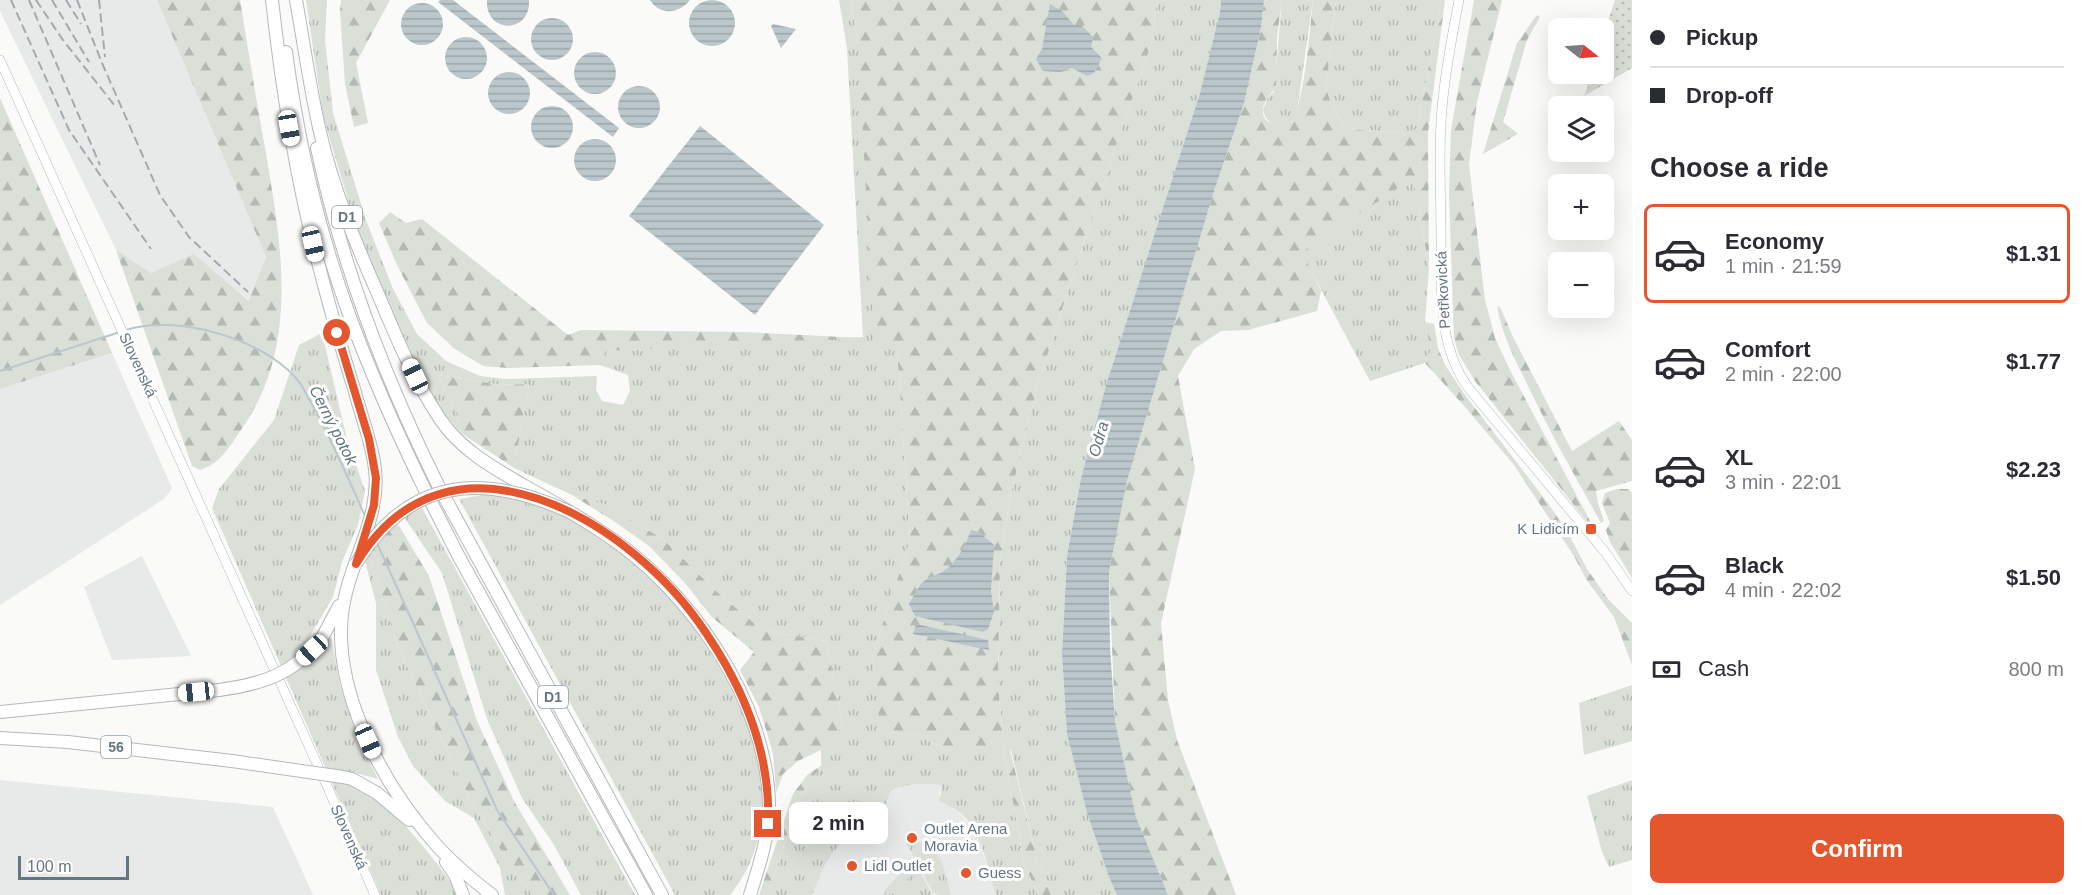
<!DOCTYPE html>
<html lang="en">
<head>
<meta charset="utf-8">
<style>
  :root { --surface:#fff; --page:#f2f2f3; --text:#2b2b33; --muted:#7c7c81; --line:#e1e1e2; --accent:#e4572e }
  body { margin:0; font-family:Arial,sans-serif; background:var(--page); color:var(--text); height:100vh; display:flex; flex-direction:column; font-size:22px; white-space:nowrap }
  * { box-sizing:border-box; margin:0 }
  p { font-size:20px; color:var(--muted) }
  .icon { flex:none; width:33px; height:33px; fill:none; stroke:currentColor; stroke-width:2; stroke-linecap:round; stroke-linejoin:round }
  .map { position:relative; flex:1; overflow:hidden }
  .panel { display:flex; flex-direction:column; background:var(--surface); width:450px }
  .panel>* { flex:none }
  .guide { display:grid; align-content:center; height:132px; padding:0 18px; background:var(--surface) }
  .needle { width:39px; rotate:107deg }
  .tools { position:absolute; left:1548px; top:18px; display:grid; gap:12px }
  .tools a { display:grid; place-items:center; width:66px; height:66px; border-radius:9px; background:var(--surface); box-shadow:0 6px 24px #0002; font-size:30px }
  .scale { position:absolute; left:18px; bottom:15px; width:111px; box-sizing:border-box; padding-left:6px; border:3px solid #657683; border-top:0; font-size:16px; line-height:21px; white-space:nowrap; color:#657683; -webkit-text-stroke:4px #fff; paint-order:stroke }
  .end { position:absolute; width:27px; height:27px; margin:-14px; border:8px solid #e4572e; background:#fff; box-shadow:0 0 0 3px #fff }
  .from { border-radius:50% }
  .bubble { position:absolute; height:42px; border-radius:9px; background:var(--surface); box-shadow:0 6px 24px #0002; font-size:20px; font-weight:600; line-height:42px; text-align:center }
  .car { position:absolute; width:18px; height:36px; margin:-18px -9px; border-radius:8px; box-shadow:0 0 4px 2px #0007; background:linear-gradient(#fff 24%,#345 0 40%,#fff 0 76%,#345 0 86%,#fff 0) }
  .guide b { display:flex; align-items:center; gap:21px; height:57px; font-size:22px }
  .guide b+b { border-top:2px solid var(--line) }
  .guide i { width:15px; height:15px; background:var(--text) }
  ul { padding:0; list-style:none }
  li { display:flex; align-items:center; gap:18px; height:99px; margin:0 12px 9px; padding:0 6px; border:3px solid transparent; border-radius:9px }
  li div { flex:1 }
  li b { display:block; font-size:22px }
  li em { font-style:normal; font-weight:600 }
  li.current { border-color:var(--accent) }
  li>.icon { width:54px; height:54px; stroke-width:1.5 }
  h2 { padding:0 18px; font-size:27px; line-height:72px }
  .pay { display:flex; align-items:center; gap:15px; height:66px; padding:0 18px; font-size:22px }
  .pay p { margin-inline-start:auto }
  .action { display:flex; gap:12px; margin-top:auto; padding:12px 18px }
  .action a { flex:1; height:69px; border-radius:9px; background:var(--accent); color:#fff; font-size:24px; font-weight:600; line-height:69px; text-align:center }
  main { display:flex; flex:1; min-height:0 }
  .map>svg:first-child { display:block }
  .built { fill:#e8e9e9 }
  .grass { fill:url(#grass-tufts) }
  .forest { fill:url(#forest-firs) }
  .park { fill:#dadfd7 }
  .garden { fill:url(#garden-dots) }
  .water { fill:url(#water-rules) }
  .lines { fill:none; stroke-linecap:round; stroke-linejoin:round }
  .stream { stroke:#bbc7cb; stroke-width:2 }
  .secondary-casing { stroke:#b3babf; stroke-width:10 }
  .highway-casing { stroke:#b4b9bd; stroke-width:14 }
  .secondary { stroke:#fff; stroke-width:9 }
  .highway { stroke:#fff; stroke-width:12 }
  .rail { stroke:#a2aab0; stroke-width:2; stroke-dasharray:9 4.5; stroke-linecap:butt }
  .highway-bridge-casing { stroke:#b4b9bd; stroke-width:14; stroke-linecap:butt }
  .highway-bridge { stroke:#fff; stroke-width:12 }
  .route { stroke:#e4572e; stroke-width:8 }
  .poi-dot { fill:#e4572e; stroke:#fff; stroke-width:2 }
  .labels { text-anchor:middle; stroke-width:6; stroke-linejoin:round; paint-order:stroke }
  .shield { fill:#fff; stroke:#939fa8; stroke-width:1.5 }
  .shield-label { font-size:14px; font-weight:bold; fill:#657683 }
  .street-label { font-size:15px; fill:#657683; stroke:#fff }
  .poi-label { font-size:15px; fill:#657683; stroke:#fff; text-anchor:start }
  .water-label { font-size:16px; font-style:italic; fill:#60757c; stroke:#fff }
</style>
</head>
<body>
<main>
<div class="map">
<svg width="1632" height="895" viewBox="0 0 1632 895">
  <defs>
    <pattern id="grass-tufts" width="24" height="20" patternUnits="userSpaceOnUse" patternTransform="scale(1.5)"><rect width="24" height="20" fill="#dadfd7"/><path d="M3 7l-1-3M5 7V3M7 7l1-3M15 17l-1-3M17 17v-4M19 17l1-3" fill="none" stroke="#b4b9b4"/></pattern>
    <pattern id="forest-firs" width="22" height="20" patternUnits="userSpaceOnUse" patternTransform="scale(1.5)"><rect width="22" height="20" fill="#dadfd7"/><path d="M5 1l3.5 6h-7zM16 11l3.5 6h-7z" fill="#b4b9b4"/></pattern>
    <pattern id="garden-dots" width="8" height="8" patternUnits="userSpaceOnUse" patternTransform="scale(1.5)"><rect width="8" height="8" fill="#dadfd7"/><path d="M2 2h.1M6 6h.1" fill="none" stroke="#b4b9b4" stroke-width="1.8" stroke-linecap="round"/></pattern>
    <pattern id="water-rules" width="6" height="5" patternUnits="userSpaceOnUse" patternTransform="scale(1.5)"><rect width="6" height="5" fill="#bbc7cb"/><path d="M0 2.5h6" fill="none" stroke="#9ca6aa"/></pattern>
  </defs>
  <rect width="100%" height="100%" fill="#fafaf8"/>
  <g class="built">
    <path d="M0 0H157L266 257 250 301 194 255 151 273 116 250 0 11Z"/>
    <path d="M112 353 172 488 164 499 0 605V389Z"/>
    <path d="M142 556 191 656 112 660 84 587Z"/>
    <path d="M0 780 273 807 313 895H0Z"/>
    <path d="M922 783 942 785 939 794 941 802 959 813 970 825 979 840 996 895H812L823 869 833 852 861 824 884 808 891 791 905 786Z"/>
  </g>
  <g class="grass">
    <path d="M306 0H327L325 40 333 113 366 220 393 289 417 334 446 361 480 376 506 379 597 376 596 390 602 401 623 405 630 391 628 375 600 365 605 351 863 337 847 48 839 0H850L858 42 897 348 910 541 872 657 882 731 918 736 951 751H1004L998 683 1000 563 1010 497 1038 384 1096 204 1152 41 1157 0H1221L1220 12 1200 93 1106 385 1081 478 1067 556 1062 654 1067 734 1087 813 1109 877 1117 895H1051L1037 859 1011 750 1004 752 1024 863 1038 895H996C987 868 983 832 960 813 953 808 946 805 939 801L942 785C924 783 907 783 891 791L884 808 861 824 833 852 823 869 812 895H767L801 795 821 766V750L843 725 826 641 762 630 717 592 663 539 606 505 572 495 514 468 529 384 501 385 438 375 456 413 461 433 438 406 406 345 381 292 354 220 323 116Z"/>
    <path d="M1282 0H1313L1297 111 1293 121C1279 127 1267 127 1263 110L1268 97 1274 92Z"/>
    <path d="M1336 0H1441L1417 129 1407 133 1348 129C1337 117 1330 103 1326 87Z"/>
    <path d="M1413 177 1429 268 1425 322 1431 350 1425 363 1370 381 1301 252Z"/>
    <path d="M322 333 346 435 365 491 358 525 342 562 333 597 301 651 307 661 331 637 340 685 357 736 378 779 352 772 358 790C365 793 373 796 379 800 396 812 451 877 458 895H381L212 508 219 489 274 420 299 345Z"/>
    <path d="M489 494C534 499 573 516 610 543 618 549 628 555 636 562 715 637 814 792 730 895H675L459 499Z"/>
    <path d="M422 508 635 895H581L554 845 522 798 487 719 442 573 404 517Z"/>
    <path d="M368 555 399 649 470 799 513 870 533 895H505L500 868 474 818 445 801 413 766 398 737 376 670V603L365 561Z"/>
    <path d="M1632 685V741L1584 755 1579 703Z"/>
    <path d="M1632 780V860L1609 867 1602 852 1587 796Z"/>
    <path d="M913 842C942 840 945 874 951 895H938L933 892 907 844Z"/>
    <path d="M915 863 932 895H882L897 877Z"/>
  </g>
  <g class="forest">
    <path d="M157 0H240C248 49 256 99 265 148 281 243 301 345 241 430 230 446 220 464 200 470L192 466 116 250 151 273 194 254 249 301 266 257Z"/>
    <path d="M341 0H390L356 63 368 123 354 127 345 84 340 10Z"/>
    <path d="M850 0H1157L1152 41 1096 204 1038 384 1010 497 1000 563 998 683 1004 751 1010 750 1037 859 1051 895H1038L1024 863 1004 752 951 751 918 736 881 731 880 727 872 657 910 541 897 348 874 342 858 42Z"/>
    <path d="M1264 0H1282L1277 38 1276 86C1273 93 1268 95 1265 102 1256 124 1277 128 1293 121 1306 88 1309 36 1313 0H1336L1326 87C1330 103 1337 117 1348 129L1407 133 1417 129 1441 0H1445L1428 132 1429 268 1413 178 1302 252 1321 291 1317 311 1248 330 1221 331 1194 349 1178 376 1195 469 1161 623 1168 700 1177 740 1236 895H1168L1136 817 1115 721 1109 572 1127 481 1214 191 1244 103 1261 28Z"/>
    <path d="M1474 0H1502L1477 102 1469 164 1485 300 1495 338 1510 370 1597 534 1475 381 1459 355 1454 338 1449 192 1451 130Z"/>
    <path d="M1537 15 1540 17 1527 40 1503 122 1518 134 1483 154 1517 43Z"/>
    <path d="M0 98 112 353 0 389Z"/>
    <path d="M390 212 406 223 422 219 568 335 581 330 744 332 863 338 606 351 600 365 508 368 483 366 455 349 427 323 397 265 379 223Z"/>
    <path d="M1497 306 1500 307 1514 339 1572 451 1619 421 1632 440V481L1596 491 1598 503 1604 521 1601 523C1576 478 1551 434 1529 388 1516 361 1502 336 1497 306Z"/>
    <path d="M1425 322 1434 324 1438 348 1445 365 1465 395 1547 502 1567 531 1587 569 1608 599 1632 623V665L1614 617 1586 579 1574 556 1514 465 1466 408 1425 363 1431 350Z"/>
    <path d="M438 375 501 385 529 384 514 468 461 433 456 413Z"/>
    <path d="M1617 489H1628L1632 493V578L1610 542 1606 530 1610 523 1602 503 1605 493Z"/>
    <path d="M572 495 606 505 663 539 717 592 762 630 826 641 843 725 821 750 798 761 783 774 776 793 773 753 759 707 740 670 754 652 712 617 684 582 649 546 615 522Z"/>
    <path d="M396 521 429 576 477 721 514 801 570 895H533L513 870 470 799 399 649 368 555Z"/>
    <path d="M821 766 801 795 767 895H759L793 794 808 774Z"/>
  </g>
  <path class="park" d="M915 863 917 867 908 877 904 892 886 895 885 890 897 877Z"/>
  <path class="garden" d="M1615 0H1632V68L1584 96 1588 86 1587 74H1604V33Z"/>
  <g class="water">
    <circle cx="712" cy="23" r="23"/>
    <path d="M440 0H453L619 128 613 137 438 2Z"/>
    <path d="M487 0H529C531 34 485 34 487 0Z"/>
    <path d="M650 0H690C679 14 660 16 650 0Z"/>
    <path d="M1221 0H1264L1261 28 1244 103 1214 191 1127 481 1109 572 1110 647 1115 721 1136 817 1168 895H1117L1109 877 1087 813 1067 734 1062 654 1067 556 1081 478 1106 385 1200 93 1220 12Z"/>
    <circle cx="422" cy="24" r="21"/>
    <path d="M1050 4 1063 12 1074 25H1081L1093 37 1091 47 1102 58 1094 73 1087 76 1072 68 1061 72 1043 71 1036 59 1042 49Z"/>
    <circle cx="552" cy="39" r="21"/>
    <path d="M773 24 796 29 781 48 771 26Z"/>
    <circle cx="466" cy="58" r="21"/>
    <circle cx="595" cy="73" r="21"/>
    <circle cx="509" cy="93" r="21"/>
    <circle cx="639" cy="107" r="21"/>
    <circle cx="552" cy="127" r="21"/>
    <path d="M700 126 824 225 755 315 629 216Z"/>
    <circle cx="595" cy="160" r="21"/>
    <path d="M971 530 979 532 994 545 991 591 994 612 988 629 983 632 915 616 909 604C913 597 917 589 921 584 927 577 935 576 942 572 956 564 966 545 971 530Z"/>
    <path d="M916 624 988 640 989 650 913 634Z"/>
  </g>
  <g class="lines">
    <g class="stream">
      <path d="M126 330C176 314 260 338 295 377 302 384 307 396 312 404 332 440 348 478 365 516"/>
      <path d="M0 371 120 332"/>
      <path d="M377 543 497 810 554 895"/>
    </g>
    <defs>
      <g id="secondary">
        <path d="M1459 0C1452 36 1445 72 1442 108 1438 151 1441 193 1441 236 1442 289 1436 345 1470 390L1605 552 1632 591"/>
        <path d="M0 60 275 671"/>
        <path d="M280 682 318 766"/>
        <path d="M324 779 375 895"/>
      </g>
      <g id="highway">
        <path d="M272 0C282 90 296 179 319 266 330 309 342 350 355 392 361 415 370 438 374 462 383 511 355 551 345 597 326 679 379 779 432 840 449 860 470 878 492 895"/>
        <path d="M296 0C304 44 310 89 320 132 333 188 355 242 378 294 396 337 414 380 440 419 461 450 492 467 523 485 550 500 576 515 602 532 688 587 768 701 769 806 769 837 759 866 750 895"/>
        <path d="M286 52C298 141 319 232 350 317 372 376 398 435 426 492"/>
        <path d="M317 148C342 266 385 379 439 487"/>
        <path d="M445 498 662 895"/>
        <path d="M431 502 458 555 646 895"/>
        <path d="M322 638 339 606"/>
        <path d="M0 712 219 690"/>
        <path d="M0 738 68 742 232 761"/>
        <path d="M377 793 409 820"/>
        <path d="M446 862 455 875 463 895"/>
      </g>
    </defs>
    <use href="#secondary" class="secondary-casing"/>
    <use href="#highway" class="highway-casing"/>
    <use href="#secondary" class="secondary"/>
    <use href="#highway" class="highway"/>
    <g class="rail">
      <path d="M11 0 69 130 151 249"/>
      <path d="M29 0 100 165"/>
      <path d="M36 0 63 40 115 106"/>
      <path d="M52 0 89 62"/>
      <path d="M66 0 81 24"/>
      <path d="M77 0 102 63 160 195 189 237 248 292"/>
      <path d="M99 0 105 57"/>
    </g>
    <defs>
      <g id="highway-bridge">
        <path d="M356 564C409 476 484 473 570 512"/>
        <path d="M219 690C263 684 294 674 322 638"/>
        <path d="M232 761 343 777 352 779 377 793"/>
      </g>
    </defs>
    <use href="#highway-bridge" class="highway-bridge-casing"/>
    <use href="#highway-bridge" class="highway-bridge"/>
  </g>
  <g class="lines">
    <path class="route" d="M337 333 369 439 376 478 374 505 356 564C448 410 633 521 706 633 744 689 771 755 768 824"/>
  </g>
  <g class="poi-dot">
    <rect x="1585" y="523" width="12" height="12" rx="3"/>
    <circle cx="912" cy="838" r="6"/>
    <circle cx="852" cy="866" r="6"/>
    <circle cx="966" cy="873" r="6"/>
  </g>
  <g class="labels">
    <g class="shield">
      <rect x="332" y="206" width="30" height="22" rx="4.5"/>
      <rect x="538" y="686" width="30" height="22" rx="4.5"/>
      <rect x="101" y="736" width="30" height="22" rx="4.5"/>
    </g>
    <g class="shield-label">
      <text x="347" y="222">D1</text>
      <text x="553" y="702">D1</text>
      <text x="116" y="752">56</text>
    </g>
    <g class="street-label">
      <text transform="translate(1443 290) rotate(-93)" y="5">Petřkovická</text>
      <text transform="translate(138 365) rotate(65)" y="5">Slovenská</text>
      <text transform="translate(349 837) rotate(66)" y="5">Slovenská</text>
    </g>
    <g class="poi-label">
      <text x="1579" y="534" text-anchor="end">K Lidicím</text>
      <text x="924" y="834">Outlet Arena<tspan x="924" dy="17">Moravia</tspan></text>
      <text x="864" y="871">Lidl Outlet</text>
      <text x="978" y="878">Guess</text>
    </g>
    <g class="water-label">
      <text transform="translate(334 425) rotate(63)" y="6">Černý potok</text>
      <text transform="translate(1098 439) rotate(-74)" y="6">Odra</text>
    </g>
  </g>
</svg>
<div class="tools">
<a><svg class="needle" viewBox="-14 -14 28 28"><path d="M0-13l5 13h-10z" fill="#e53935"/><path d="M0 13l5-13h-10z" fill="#7c7c81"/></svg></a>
<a><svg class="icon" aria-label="layers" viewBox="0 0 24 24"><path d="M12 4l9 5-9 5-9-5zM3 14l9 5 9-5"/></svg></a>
<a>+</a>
<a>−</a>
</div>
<div class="scale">100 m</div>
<i class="end from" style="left:337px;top:333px"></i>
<i class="end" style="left:768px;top:824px"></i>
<div class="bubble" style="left:789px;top:802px;width:99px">2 min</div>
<i class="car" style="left:289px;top:128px;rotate:170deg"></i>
<i class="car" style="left:313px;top:244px;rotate:167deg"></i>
<i class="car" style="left:415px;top:376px;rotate:335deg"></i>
<i class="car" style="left:312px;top:650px;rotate:227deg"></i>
<i class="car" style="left:196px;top:692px;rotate:264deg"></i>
<i class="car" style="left:368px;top:741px;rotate:156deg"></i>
</div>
<section class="panel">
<div class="guide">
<b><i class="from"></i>Pickup</b>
<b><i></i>Drop-off</b>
</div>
<h2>Choose a ride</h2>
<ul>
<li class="current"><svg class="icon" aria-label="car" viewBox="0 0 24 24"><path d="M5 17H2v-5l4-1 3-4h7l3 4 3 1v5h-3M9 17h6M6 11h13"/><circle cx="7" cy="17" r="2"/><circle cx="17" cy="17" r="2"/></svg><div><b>Economy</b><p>1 min · 21:59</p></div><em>$1.31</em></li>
<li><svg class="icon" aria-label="car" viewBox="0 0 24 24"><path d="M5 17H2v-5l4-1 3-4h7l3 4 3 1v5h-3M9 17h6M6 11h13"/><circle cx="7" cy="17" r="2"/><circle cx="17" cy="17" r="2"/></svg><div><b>Comfort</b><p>2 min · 22:00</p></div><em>$1.77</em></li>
<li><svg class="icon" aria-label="car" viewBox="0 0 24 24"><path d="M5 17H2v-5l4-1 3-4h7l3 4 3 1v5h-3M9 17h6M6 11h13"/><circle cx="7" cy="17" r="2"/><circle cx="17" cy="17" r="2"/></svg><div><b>XL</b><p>3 min · 22:01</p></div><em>$2.23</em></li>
<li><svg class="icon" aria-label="car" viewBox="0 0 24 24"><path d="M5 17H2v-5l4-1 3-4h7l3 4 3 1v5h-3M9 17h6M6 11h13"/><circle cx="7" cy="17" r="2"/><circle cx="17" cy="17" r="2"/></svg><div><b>Black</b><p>4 min · 22:02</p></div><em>$1.50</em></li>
</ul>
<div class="pay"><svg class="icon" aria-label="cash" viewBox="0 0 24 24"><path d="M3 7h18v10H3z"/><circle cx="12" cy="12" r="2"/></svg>Cash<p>800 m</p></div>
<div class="action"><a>Confirm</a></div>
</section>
</main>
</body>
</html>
